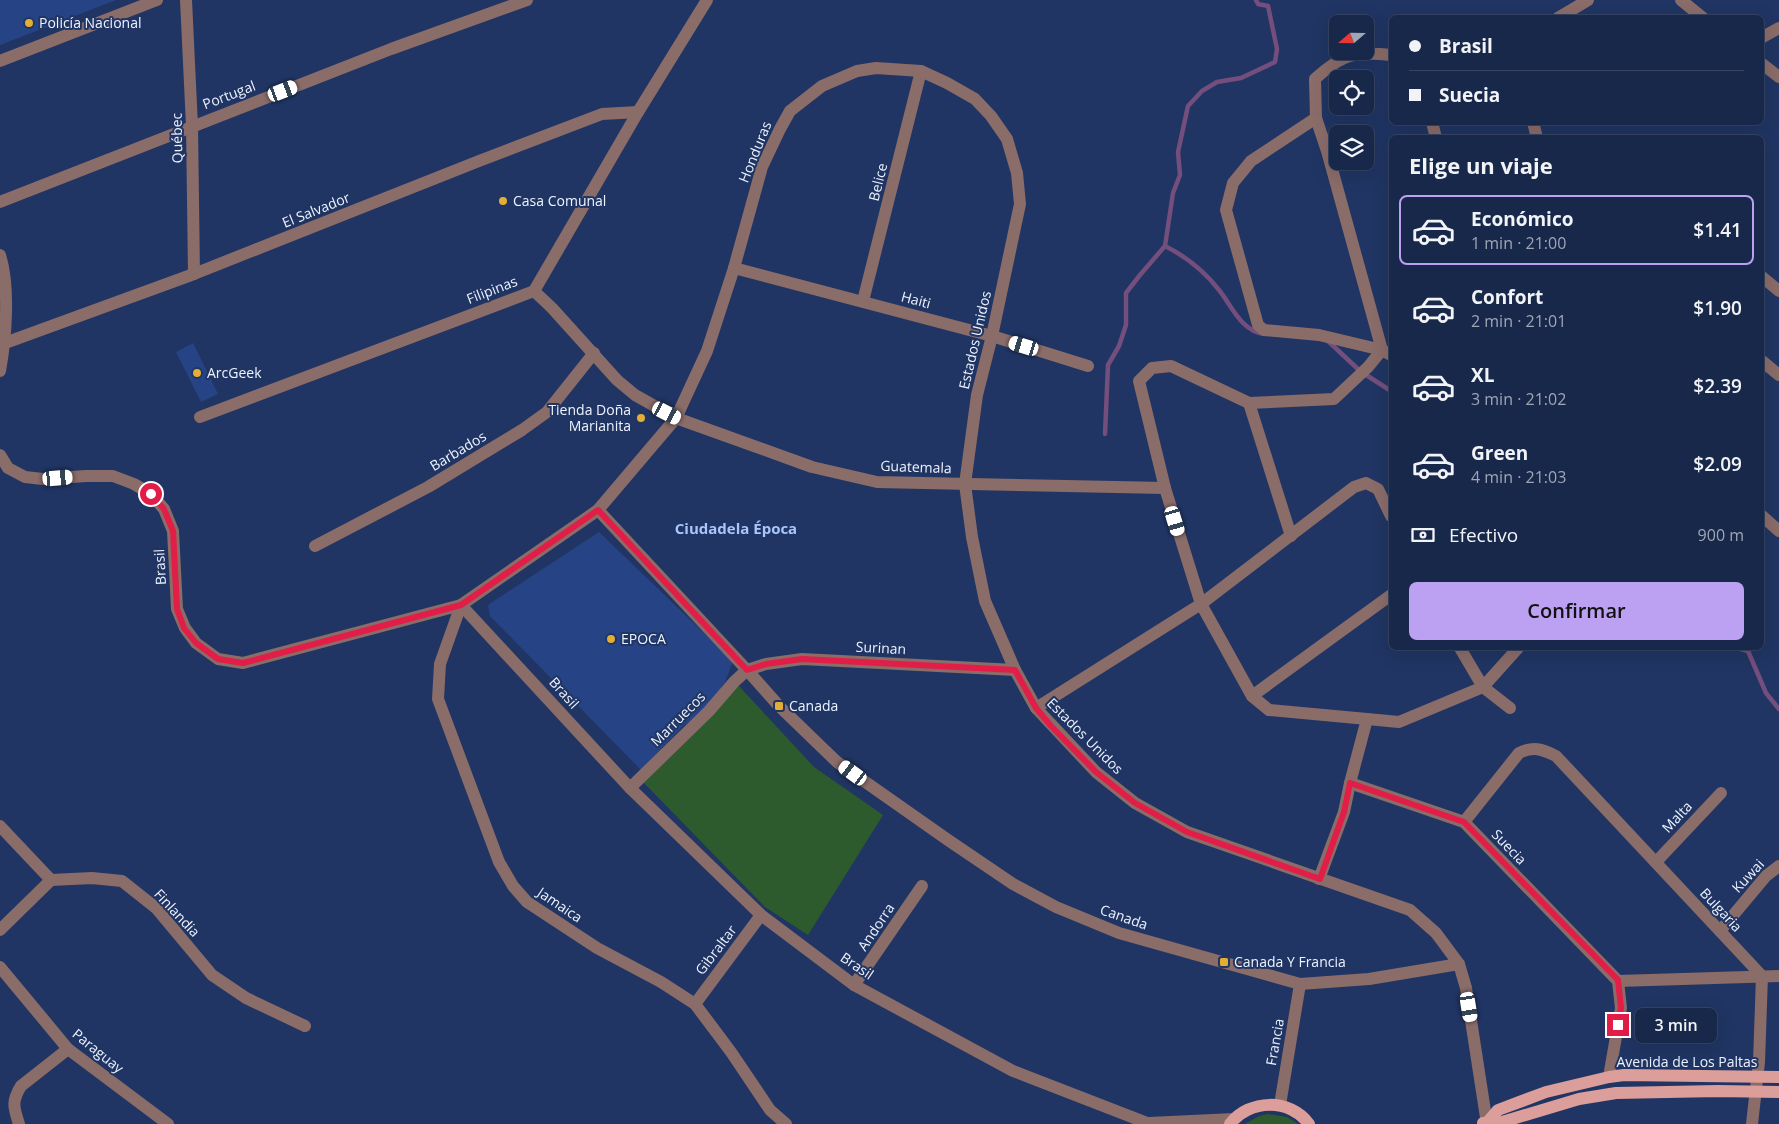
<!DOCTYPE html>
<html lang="es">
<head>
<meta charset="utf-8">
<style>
  :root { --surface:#18284a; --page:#213051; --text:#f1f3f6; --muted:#9fa6b5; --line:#364462; --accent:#bca0f2 }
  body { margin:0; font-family:"Open Sans",sans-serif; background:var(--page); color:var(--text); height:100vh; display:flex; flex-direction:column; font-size:19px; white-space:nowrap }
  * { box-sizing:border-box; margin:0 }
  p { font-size:16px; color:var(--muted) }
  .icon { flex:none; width:28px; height:28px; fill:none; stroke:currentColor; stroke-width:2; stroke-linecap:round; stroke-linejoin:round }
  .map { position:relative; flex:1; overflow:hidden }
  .panel { position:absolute; left:1389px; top:135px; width:375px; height:515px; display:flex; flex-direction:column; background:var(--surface); border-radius:8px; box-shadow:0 5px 20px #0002,0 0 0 1px var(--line) }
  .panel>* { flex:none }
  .banner { position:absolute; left:1389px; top:15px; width:375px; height:110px; border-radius:8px; box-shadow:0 5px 20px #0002,0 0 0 1px var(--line); display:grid; align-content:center; height:110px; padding:0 20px; background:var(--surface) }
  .needle { width:32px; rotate:250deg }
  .buttons { position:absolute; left:1329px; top:15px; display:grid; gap:10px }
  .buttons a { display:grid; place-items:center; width:45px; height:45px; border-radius:8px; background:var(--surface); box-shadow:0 5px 20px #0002,0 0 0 1px var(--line); font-size:25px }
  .end { position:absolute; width:22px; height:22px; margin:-11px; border:6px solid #e11d48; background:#fff; box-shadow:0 0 0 2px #fff }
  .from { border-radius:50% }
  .bubble { position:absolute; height:35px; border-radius:8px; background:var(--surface); box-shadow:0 5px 20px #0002,0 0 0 1px var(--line); font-size:16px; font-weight:600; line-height:35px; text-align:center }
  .car { position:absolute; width:15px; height:30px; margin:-15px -8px; border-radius:6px; box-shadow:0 0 4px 1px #0007; background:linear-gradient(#fff 24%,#345 0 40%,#fff 0 76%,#345 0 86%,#fff 0) }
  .banner b { display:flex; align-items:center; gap:18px; height:48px; font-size:19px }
  .banner b+b { border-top:1px solid var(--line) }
  .banner i { width:12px; height:12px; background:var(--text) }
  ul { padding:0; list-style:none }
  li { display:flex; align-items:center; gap:15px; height:70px; margin:0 10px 8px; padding:0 10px; border:2px solid transparent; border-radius:8px }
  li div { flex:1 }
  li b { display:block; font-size:19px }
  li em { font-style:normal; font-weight:600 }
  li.active { border-color:var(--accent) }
  li>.icon { width:45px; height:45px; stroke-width:1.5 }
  h2 { padding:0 20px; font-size:22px; line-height:60px }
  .pay { display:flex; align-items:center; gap:12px; height:55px; padding:0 20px; font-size:19px }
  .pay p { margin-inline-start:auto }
  .button { display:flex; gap:10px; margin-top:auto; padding:10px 20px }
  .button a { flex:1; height:58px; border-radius:8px; background:var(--accent); color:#111; font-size:20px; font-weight:600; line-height:58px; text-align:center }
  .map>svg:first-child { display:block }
  .green { fill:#2d5b2d }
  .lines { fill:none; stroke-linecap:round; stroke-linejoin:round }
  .stream { stroke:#744e7d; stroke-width:4.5 }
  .building { fill:#264485 }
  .minor { stroke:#8a6c69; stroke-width:12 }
  .major { stroke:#db9e9a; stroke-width:12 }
  .route { stroke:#e11d48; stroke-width:6 }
  .poi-dot { fill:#e3ae35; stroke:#203563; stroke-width:2 }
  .labels { text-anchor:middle; stroke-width:4; stroke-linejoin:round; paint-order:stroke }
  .poi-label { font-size:14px; fill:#edf3ff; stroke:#203563; text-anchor:start }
  .street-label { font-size:14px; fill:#edf3ff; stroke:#203563 }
  .neighbourhood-label { font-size:15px; font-weight:bold; fill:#a8c5fd; stroke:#203563 }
</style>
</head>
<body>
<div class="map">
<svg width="1779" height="1124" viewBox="0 0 1779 1124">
  <rect width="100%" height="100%" fill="#203563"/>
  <g class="green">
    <path d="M738 685 814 767 883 815 808 935 765 907 643 782Z"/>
    <path d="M1268 1114 1287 1117 1298 1124H1245L1259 1116Z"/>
  </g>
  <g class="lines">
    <g class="stream">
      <path d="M1256 0 1258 4 1268 6 1277 49 1275 62 1241 78 1217 82 1202 91 1188 106 1178 152 1180 175 1173 193 1165 246C1185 256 1205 272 1219 290 1232 306 1241 331 1264 334"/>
      <path d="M1328 341 1360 371 1391 391"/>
      <path d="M1105 434 1108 365 1119 346 1126 325V293L1140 275 1165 246"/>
      <path d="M1737 648 1748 651 1766 693 1779 709"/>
    </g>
  </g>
  <g class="building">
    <path d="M0 0H116L0 45Z"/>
    <path d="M193 343 218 394 201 402 176 352Z"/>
    <path d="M599 532 733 661 725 682 704 712 683 726 641 770 490 616 488 605Z"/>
  </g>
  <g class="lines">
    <g class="minor">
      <path d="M186 0 192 126 194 274"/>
      <path d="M1681 0 1703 18"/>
      <path d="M1558 18 1588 0"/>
      <path d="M1761 38 1779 28"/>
      <path d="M1391 55C1355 51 1342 54 1315 79L1316 118 1327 151 1382 350 1391 355"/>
      <path d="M0 61 157 0"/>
      <path d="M1761 63 1779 77"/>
      <path d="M1316 118 1251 161 1233 183 1226 210 1258 325 1264 330 1319 335 1382 350 1368 367 1334 399 1249 403 1171 366 1152 368 1139 381 1165 488 1201 604 1252 696 1269 710 1367 719 1350 783"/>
      <path d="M1432 122 1436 138"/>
      <path d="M1533 122 1537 138"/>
      <path d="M0 202 391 49 527 0"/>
      <path d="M0 255C10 287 6 338 0 371"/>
      <path d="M734 268 992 336 1088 366"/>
      <path d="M1761 276 1779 291"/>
      <path d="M534 291 552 308 617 380 635 395 676 418 812 467 877 482 1165 488"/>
      <path d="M863 301 921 71"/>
      <path d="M5 343 194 274 479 161 602 114 638 112"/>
      <path d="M1762 361 1779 375"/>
      <path d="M1249 403 1291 536"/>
      <path d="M200 417 534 291 638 112 707 0"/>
      <path d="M0 455 8 468 25 477 43 479 86 476H113L134 484 151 494 164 509 173 531 177 609 185 628 196 643 218 659 243 663 461 605 598 510 676 418 707 351 734 268 762 167 780 129 790 111 822 86 857 71 876 68 921 71 947 83 975 99 991 116 1007 139 1017 173 1020 204 992 336 977 395 965 484 972 537 985 601 1015 670 1036 708 1096 772 1135 803 1187 832 1410 910 1436 933 1459 964 1466 988 1487 1124"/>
      <path d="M598 510 747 670 779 706 837 762 948 840 1013 884 1056 907 1119 933 1300 984 1369 979 1459 964"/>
      <path d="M1761 515 1779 531"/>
      <path d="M315 546 428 487 522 430 547 412 594 353"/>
      <path d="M461 605 630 788 761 915 854 985 1013 1071 1150 1124"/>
      <path d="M461 605 440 664 438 699 499 862 513 886 527 902 597 948 661 982 695 1004 731 1052 770 1110 786 1124"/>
      <path d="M1460 648 1483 687 1510 708"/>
      <path d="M1252 696 1391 595"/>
      <path d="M1036 708 1201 604 1354 487 1366 483 1378 489 1391 516"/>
      <path d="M1367 719 1399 722 1483 687 1518 648"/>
      <path d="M630 788 709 711 734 682 747 670 766 664 802 659 1015 670"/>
      <path d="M1464 822 1519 753C1533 746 1542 749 1556 756L1762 976 1759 1062 1752 1124"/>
      <path d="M0 826 51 880 92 878 122 881 156 908 212 975 246 998 305 1026"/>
      <path d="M1656 862 1721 793"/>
      <path d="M1319 879 1344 812 1350 783 1464 822 1618 981 1621 1008 1609 1077"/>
      <path d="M0 930 51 880"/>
      <path d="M1720 931 1766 876 1779 866"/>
      <path d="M0 967 68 1049 168 1124"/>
      <path d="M1618 981 1779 976"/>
      <path d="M854 985 922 886"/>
      <path d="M695 1004 761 915"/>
      <path d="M1280 1105 1300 984"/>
      <path d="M1149 1123 1234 1119"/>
      <path d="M19 1124C14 1108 11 1102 21 1086L68 1049"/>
    </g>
    <g class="major">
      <path d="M1483 1123 1502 1122 1579 1099 1616 1093 1718 1091 1779 1092"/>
      <path d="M1487 1123 1498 1110 1546 1092 1609 1077 1624 1075 1779 1077"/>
      <path d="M1230 1124C1249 1099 1290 1098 1309 1124"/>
    </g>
  </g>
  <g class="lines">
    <path class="route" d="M151 494 164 509 173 531 177 609 184 628 196 643 218 659 243 663 461 605 598 510 747 670 766 664 802 659 1015 670 1036 708 1051 726 1096 772 1135 803 1187 832 1320 879 1344 812 1350 783 1464 822 1618 980 1621 1008 1618 1025"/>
  </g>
  <g class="poi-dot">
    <circle cx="29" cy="23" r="5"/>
    <circle cx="503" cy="201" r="5"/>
    <circle cx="197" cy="373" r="5"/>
    <circle cx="641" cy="418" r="5"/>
    <circle cx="611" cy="639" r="5"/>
    <rect x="774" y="701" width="10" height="10" rx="2.5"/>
    <rect x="1219" y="957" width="10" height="10" rx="2.5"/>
  </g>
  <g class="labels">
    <g class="poi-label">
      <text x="39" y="28">Policía Nacional</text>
      <text x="513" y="206">Casa Comunal</text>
      <text x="207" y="378">ArcGeek</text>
      <text x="631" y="415" text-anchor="end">Tienda Doña<tspan x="631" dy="16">Marianita</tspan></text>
      <text x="621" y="644">EPOCA</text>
      <text x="789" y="711">Canada</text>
      <text x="1234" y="967">Canada Y Francia</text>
    </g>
    <g class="street-label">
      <text transform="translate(229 95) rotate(-21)" y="5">Portugal</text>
      <text transform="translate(177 138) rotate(-91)" y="5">Québec</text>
      <text transform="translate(755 152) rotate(-68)" y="5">Honduras</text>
      <text transform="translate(878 182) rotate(-76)" y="5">Belice</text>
      <text transform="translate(316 210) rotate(-22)" y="5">El Salvador</text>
      <text transform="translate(492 290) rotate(-21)" y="5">Filipinas</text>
      <text transform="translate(916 300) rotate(15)" y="5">Haiti</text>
      <text transform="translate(975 340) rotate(-77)" y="5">Estados Unidos</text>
      <text transform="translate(458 451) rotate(-31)" y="5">Barbados</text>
      <text transform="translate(916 467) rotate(2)" y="5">Guatemala</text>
      <text transform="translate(160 567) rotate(-93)" y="5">Brasil</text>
      <text transform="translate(881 648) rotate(3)" y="5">Surinan</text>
      <text transform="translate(564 693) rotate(48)" y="5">Brasil</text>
      <text transform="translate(678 719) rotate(-45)" y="5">Marruecos</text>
      <text transform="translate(1085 736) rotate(45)" y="5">Estados Unidos</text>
      <text transform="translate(1677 817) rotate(-47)" y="5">Malta</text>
      <text transform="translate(1509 847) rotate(46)" y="5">Suecia</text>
      <text transform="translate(1748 876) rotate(-47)" y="5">Kuwai</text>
      <text transform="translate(560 905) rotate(34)" y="5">Jamaica</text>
      <text transform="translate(1721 910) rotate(47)" y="5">Bulgaria</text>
      <text transform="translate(177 913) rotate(47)" y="5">Finlandia</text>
      <text transform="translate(1124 917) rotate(19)" y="5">Canada</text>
      <text transform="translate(876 927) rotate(-56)" y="5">Andorra</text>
      <text transform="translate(716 950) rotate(-53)" y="5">Gibraltar</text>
      <text transform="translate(857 966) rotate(34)" y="5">Brasil</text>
      <text transform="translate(1275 1042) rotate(-80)" y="5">Francia</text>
      <text transform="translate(98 1051) rotate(39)" y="5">Paraguay</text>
      <text x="1687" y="1067">Avenida de Los Paltas</text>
    </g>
    <g class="neighbourhood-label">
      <text x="736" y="534">Ciudadela Época</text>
    </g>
  </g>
</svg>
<div class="buttons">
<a><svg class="needle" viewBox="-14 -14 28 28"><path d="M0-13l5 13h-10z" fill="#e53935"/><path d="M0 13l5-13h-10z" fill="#9fa6b5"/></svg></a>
<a><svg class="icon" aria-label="locate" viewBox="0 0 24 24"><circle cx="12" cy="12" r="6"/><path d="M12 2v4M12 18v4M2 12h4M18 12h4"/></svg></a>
<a><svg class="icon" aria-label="layers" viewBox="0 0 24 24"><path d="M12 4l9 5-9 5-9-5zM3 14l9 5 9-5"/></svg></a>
</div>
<i class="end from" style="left:151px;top:494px"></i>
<i class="end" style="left:1618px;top:1025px"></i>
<div class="bubble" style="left:1635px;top:1008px;width:82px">3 min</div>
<i class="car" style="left:283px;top:91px;rotate:69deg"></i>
<i class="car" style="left:1024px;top:346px;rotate:287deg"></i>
<i class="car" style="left:667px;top:413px;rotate:117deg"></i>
<i class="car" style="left:58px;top:478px;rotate:85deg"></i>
<i class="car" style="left:1175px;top:521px;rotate:163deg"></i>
<i class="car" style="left:853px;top:773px;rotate:306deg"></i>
<i class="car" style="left:1469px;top:1007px;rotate:171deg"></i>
<div class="banner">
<b><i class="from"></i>Brasil</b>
<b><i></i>Suecia</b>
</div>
<section class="panel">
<h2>Elige un viaje</h2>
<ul>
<li class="active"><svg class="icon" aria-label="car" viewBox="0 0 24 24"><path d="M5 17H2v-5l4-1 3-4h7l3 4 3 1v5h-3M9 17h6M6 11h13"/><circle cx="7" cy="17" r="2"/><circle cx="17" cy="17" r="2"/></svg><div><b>Económico</b><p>1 min · 21:00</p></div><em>$1.41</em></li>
<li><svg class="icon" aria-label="car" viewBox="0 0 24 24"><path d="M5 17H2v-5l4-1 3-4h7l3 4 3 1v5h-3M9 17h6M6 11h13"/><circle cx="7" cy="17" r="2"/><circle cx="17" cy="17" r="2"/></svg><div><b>Confort</b><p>2 min · 21:01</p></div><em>$1.90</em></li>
<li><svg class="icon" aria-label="car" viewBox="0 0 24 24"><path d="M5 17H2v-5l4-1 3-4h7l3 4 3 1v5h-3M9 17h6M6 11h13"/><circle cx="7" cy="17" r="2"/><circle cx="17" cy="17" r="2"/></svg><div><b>XL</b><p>3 min · 21:02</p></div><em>$2.39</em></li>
<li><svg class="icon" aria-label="car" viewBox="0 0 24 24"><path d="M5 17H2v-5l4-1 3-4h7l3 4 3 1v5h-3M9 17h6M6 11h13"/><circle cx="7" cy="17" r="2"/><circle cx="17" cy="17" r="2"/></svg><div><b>Green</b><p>4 min · 21:03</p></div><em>$2.09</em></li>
</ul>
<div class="pay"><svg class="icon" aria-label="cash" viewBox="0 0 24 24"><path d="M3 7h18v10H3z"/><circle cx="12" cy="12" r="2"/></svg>Efectivo<p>900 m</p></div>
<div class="button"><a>Confirmar</a></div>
</section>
</div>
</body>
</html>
